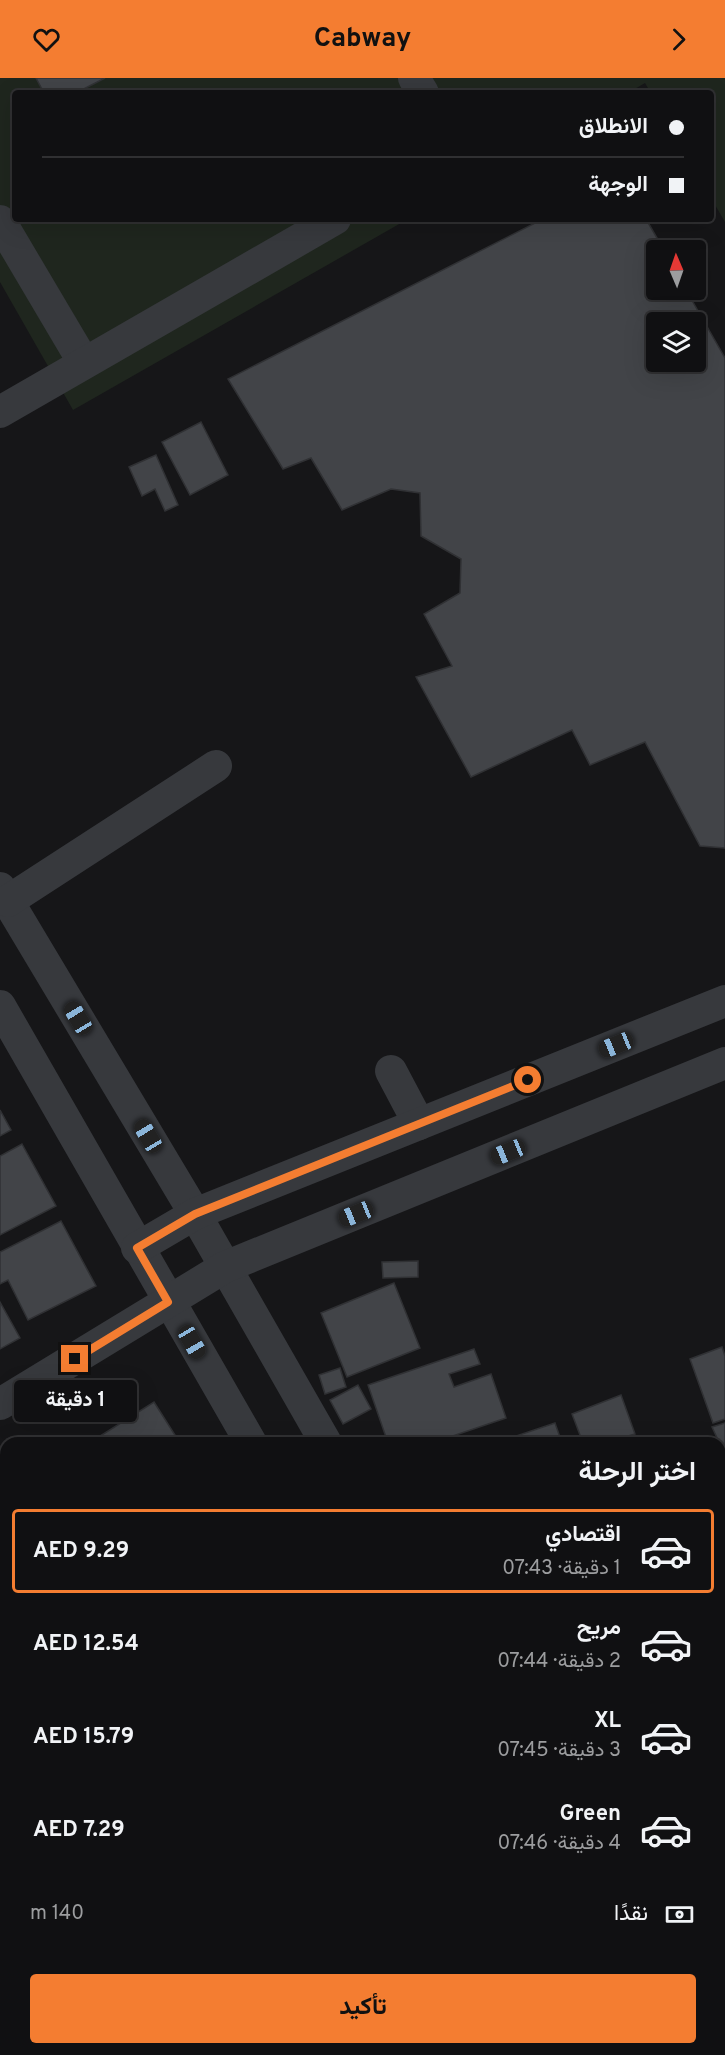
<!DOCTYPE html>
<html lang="ar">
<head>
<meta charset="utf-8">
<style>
  :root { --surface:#101012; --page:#19191b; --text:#f1f3f6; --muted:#9c9d9f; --line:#303032; --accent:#f47d31 }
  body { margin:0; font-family:Overpass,Vazirmatn,sans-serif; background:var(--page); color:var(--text); direction:rtl; height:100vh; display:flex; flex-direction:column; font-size:22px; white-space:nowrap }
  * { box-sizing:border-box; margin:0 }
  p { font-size:20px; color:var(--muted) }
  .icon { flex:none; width:33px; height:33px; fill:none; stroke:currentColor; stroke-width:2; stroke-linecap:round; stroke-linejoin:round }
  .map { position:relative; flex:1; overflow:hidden; direction:ltr }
  .details { position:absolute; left:0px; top:1359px; width:726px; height:618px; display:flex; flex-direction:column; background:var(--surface); border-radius:18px 18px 0 0; box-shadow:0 6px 24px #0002,0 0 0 2px var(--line); direction:rtl }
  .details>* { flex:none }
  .guide { position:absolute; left:12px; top:12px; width:702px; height:132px; border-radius:6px; box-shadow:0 6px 24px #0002,0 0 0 2px var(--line); direction:rtl; display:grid; align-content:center; height:132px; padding:0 30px; background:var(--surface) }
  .needle { width:39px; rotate:358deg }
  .controls { position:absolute; left:646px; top:162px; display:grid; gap:12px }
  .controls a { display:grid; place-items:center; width:60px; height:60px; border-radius:6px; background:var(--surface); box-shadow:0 6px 24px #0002,0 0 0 2px var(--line); font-size:30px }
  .end { position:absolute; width:27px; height:27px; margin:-14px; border:8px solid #f47d31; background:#111; box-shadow:0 0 0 3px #111 }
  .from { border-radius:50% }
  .bubble { position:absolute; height:42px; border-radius:6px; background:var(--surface); box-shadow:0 6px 24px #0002,0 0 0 2px var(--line); font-size:20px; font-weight:700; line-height:42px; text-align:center; direction:rtl }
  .car { position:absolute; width:18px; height:36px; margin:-18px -9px; border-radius:8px; box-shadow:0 0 4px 2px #0007; background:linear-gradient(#222 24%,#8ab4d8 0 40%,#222 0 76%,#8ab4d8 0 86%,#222 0) }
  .guide b { display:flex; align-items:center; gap:21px; height:57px; font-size:22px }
  .guide b+b { border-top:2px solid var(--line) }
  .guide i { width:15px; height:15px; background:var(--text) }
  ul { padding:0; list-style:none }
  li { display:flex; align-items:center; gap:18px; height:84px; margin:0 12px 9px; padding:0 18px; border:3px solid transparent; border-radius:6px }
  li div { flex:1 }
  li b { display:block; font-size:22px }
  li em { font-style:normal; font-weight:700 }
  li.current { border-color:var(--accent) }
  li>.icon { width:54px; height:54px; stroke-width:1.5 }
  h2 { padding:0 30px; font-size:27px; line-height:72px }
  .pay { display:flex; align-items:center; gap:15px; height:66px; padding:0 30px; font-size:22px }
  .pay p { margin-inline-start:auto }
  .button { display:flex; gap:12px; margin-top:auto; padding:12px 30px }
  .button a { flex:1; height:69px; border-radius:6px; background:var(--accent); color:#111; font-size:24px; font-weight:700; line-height:69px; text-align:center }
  header { display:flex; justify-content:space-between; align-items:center; height:78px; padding:0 30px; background:var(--accent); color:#111; font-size:27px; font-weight:700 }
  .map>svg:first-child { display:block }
  .green { fill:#1f261e }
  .building { fill:#424448; stroke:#303134; stroke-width:1.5; fill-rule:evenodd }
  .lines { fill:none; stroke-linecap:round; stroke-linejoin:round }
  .minor { stroke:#37393d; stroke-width:32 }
  .route { stroke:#f47d31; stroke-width:8 }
</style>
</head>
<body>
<header><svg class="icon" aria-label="forward" viewBox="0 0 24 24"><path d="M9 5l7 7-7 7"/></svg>Cabway<svg class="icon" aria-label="heart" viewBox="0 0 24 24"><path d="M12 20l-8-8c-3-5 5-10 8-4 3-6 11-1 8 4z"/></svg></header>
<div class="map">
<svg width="725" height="1977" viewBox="0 0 725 1977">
  <rect width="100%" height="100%" fill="#161618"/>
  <path class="green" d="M0 0H725V144L711 120V15H651L645 5 628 15H15V141H408L73 332 0 204Z"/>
  <g class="building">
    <path d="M36 0H105L76 15H44Z"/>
    <path d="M543 141H646L664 172H657V212H686L725 280V770L700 768 645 664 590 687 572 652 471 699 416 599 452 588 424 536 460 515 461 481 421 458 420 415 391 411 342 432 311 380 283 391 228 301ZM657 244H696V284H657Z"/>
    <path d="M201 344 228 397 190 417 162 364Z"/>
    <path d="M156 377 178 427 165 433 155 411 142 418 129 389Z"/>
    <path d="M0 1032 11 1052 0 1058Z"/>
    <path d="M22 1066 56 1128 0 1157V1078Z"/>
    <path d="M61 1143 96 1208 28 1242 8 1202 0 1206V1174Z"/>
    <path d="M418 1183V1199L383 1200 382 1184Z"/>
    <path d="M394 1205 420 1270 347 1299 321 1235Z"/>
    <path d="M0 1224 20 1260 0 1271Z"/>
    <path d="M722 1269 725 1278V1341L713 1345 690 1281Z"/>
    <path d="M474 1271 480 1286 449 1296 454 1309 491 1296 506 1340 432 1365H388L368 1307Z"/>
    <path d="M340 1290 346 1309 325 1316 319 1297Z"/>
    <path d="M358 1307 371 1331 343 1346 330 1322Z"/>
    <path d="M621 1317 635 1356 628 1358 631 1365H583L572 1336Z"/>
    <path d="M154 1324 180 1365H89Z"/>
    <path d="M555 1345 562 1365H495Z"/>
    <path d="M725 1345V1377L712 1349Z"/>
    <path d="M720 1406 725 1419V1454L720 1456Z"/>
    <path d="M6 1422V1494L0 1498V1425Z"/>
    <path d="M6 1513V1559L0 1547V1516Z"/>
    <path d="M725 1730V1771L720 1772V1731Z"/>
    <path d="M725 1789V1859L720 1860V1791Z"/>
    <path d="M725 1878V1948L720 1950V1880Z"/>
    <path d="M725 1953V1977H711L710 1971H720V1954Z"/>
    <path d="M211 1971H262L264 1977H195Z"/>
    <path d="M423 1971H433L436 1977H411Z"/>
    <path d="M451 1971H515L518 1977H455Z"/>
  </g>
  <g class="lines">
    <g class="minor">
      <path d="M414 0 423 15"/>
      <path d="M0 143 84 285"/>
      <path d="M0 334 335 141"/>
      <path d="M0 810 195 1136 326 1365"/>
      <path d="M8 823 216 688"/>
      <path d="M0 928 251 1365"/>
      <path d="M391 993 419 1046"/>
      <path d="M137 1170 195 1136 725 923"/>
      <path d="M0 1326 225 1189 725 985"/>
      <path d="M720 1503 725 1501"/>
      <path d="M0 1633 6 1630"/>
      <path d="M286 1971 290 1977"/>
      <path d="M593 1971 596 1977"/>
      <path d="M672 1971 676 1977"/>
      <path d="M15 1977 28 1971"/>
    </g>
  </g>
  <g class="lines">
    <path class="route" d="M75 1281 168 1224 137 1170 195 1136 528 1002"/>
  </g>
</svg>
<div class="controls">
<a><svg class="needle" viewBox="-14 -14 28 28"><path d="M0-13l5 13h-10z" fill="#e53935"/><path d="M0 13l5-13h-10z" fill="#9c9d9f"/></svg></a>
<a><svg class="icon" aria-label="layers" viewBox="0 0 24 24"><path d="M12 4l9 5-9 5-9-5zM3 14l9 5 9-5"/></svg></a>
</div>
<i class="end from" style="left:528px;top:1002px"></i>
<i class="end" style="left:75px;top:1281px"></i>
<div class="bubble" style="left:14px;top:1302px;width:123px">1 دقيقة</div>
<i class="car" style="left:78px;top:940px;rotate:329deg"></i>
<i class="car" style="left:616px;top:967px;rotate:248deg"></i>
<i class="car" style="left:148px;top:1058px;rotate:329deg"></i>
<i class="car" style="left:508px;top:1074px;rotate:248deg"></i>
<i class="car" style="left:356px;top:1136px;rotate:248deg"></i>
<i class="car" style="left:192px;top:1264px;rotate:150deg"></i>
<div class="guide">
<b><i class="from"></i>الانطلاق</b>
<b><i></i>الوجهة</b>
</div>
<section class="details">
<h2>اختر الرحلة</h2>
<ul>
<li class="current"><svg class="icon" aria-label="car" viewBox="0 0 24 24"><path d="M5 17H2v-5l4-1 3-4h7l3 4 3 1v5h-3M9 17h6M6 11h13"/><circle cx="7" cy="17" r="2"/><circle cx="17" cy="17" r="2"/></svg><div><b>اقتصادي</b><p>1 دقيقة · 07:43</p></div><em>AED 9.29</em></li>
<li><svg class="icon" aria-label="car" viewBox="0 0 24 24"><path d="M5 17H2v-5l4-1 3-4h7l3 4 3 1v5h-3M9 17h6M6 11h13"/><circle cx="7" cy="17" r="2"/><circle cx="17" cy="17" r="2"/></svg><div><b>مريح</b><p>2 دقيقة · 07:44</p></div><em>AED 12.54</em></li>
<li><svg class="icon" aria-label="car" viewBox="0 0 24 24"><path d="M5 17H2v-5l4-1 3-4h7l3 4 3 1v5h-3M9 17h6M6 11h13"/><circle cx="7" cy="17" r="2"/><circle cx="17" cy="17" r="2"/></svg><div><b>XL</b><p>3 دقيقة · 07:45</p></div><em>AED 15.79</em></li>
<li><svg class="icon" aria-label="car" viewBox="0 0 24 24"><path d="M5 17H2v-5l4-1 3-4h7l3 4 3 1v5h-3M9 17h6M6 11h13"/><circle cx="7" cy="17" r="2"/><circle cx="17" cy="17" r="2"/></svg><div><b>Green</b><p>4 دقيقة · 07:46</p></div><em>AED 7.29</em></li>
</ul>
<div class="pay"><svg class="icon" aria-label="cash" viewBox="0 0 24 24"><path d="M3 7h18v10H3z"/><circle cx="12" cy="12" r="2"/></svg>نقدًا<p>140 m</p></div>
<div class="button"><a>تأكيد</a></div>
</section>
</div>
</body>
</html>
